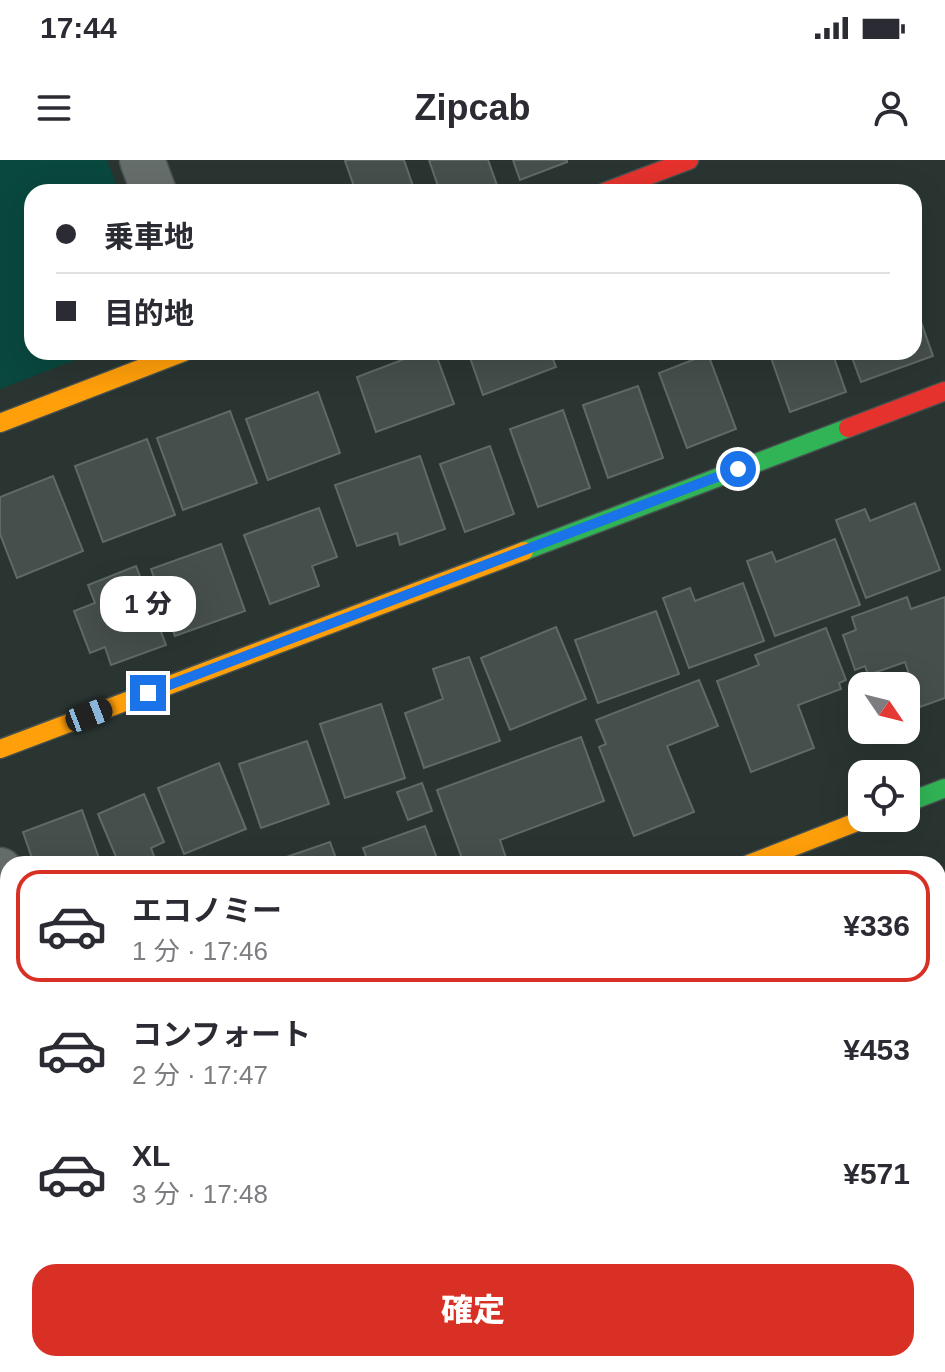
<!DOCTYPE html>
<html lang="ja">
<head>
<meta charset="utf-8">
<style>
  :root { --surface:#fff; --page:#f7f7f7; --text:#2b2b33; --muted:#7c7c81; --line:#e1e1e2; --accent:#d93025 }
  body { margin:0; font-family:Arial,"Noto Sans JP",sans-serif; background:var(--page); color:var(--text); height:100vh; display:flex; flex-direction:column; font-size:30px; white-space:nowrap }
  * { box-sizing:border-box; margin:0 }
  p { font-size:26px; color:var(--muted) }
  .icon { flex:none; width:44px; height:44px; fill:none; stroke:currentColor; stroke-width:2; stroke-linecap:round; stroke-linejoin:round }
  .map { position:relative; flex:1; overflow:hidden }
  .side { position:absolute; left:0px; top:696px; width:946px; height:516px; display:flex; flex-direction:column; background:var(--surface); border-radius:24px 24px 0 0; box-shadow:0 8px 32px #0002 }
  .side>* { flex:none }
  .banner { position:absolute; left:24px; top:24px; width:898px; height:176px; border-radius:24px; box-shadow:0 8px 32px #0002; display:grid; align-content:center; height:176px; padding:0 32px; background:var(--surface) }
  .needle { width:52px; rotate:125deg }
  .controls { position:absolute; left:848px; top:512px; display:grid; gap:16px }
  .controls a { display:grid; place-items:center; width:72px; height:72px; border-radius:16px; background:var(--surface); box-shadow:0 8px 32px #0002; font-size:40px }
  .end { position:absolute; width:36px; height:36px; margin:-18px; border:10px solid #1a73e8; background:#fff; box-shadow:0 0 0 4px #fff }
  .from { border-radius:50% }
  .bubble { position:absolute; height:56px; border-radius:24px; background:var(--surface); box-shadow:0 8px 32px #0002; font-size:26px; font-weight:800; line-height:56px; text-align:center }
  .car { position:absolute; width:24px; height:48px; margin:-24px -12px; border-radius:10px; box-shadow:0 0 6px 2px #0007; background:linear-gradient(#222 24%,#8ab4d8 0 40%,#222 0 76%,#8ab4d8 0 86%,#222 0) }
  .banner b { display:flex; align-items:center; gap:28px; height:76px; font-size:30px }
  .banner b+b { border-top:2px solid var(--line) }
  .banner i { width:20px; height:20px; background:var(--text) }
  ul { padding:14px 0 0; list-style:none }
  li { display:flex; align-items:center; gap:24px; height:112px; margin:0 16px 12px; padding:0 16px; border:4px solid transparent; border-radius:24px }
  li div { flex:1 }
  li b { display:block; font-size:30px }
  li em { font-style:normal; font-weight:800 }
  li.on { border-color:var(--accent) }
  li>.icon { width:72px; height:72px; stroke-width:1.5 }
  .primary-button { display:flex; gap:16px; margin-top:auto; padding:16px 32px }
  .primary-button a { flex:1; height:92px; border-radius:24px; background:var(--accent); color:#fff; font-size:32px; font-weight:800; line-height:92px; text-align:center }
  .status { display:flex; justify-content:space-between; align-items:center; height:56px; padding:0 40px; background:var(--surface); direction:ltr }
  .status svg { height:22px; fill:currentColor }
  header { display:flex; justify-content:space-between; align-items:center; height:104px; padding:0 32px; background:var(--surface); font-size:36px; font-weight:800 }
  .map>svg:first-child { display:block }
  .green { fill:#09483f }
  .building { fill:#464f4c; stroke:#606a67; stroke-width:2 }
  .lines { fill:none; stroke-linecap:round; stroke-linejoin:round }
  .street-casing { stroke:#485250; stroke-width:47 }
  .fast-casing { stroke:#485250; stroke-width:21 }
  .slow-casing { stroke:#485250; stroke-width:21 }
  .jam-casing { stroke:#485250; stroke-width:21 }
  .street { stroke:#666e6c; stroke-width:44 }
  .fast { stroke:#30b455; stroke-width:18 }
  .slow { stroke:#ff9f0a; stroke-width:18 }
  .jam { stroke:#e5322d; stroke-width:18 }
  .route { stroke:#1a73e8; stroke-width:10 }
</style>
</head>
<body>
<div class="status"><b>17:44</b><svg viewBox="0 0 49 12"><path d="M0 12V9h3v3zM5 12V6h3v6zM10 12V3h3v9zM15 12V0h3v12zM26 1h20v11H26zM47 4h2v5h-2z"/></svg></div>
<header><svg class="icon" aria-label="menu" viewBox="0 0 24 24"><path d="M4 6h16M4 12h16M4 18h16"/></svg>Zipcab<svg class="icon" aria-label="person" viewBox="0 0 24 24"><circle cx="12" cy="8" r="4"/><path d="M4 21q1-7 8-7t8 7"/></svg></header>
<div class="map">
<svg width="945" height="1212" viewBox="0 0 945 1212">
  <rect width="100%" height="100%" fill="#2a3532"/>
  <path class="green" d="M0 0H107L119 32H32V192H96L0 229Z"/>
  <g class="building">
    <path d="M348 0H404L415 32H356L345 1Z"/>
    <path d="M429 0H488L498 28 487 32H440Z"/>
    <path d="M513 0H567V2L520 20Z"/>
    <path d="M914 142 933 196 861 222 850 192H914Z"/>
    <path d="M423 192H435L454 244 376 272 357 217Z"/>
    <path d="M468 192H550L556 207 483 235Z"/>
    <path d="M769 192H832L846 232 790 252Z"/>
    <path d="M708 194 736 269 687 288 659 213Z"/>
    <path d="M638 226 663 298 608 318 583 245Z"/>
    <path d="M318 232 340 293 268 320 246 259Z"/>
    <path d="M563 250 590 328 538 347 510 269Z"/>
    <path d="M230 251 257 323 183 350 157 278Z"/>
    <path d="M147 279 175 355 103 382 75 306Z"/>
    <path d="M490 286 514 354 465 372 440 304Z"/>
    <path d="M420 296 445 369 400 385 397 373 357 386 335 325Z"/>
    <path d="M53 316 83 391 17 418 0 374V337Z"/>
    <path d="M915 343 940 410 866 438 836 360 865 349 870 361Z"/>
    <path d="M319 348 337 397 312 406 319 426 270 444 244 375Z"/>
    <path d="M835 379 860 445 775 476 747 401 772 392 776 402Z"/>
    <path d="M221 384 245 451 175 476 151 409Z"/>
    <path d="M136 406 166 485 111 505 105 487 90 493 74 451 95 443 88 425Z"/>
    <path d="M743 423 764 481 689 508 663 438 690 428 695 441Z"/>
    <path d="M907 437 911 449 945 437V538L920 547 905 502 868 515 865 506 855 510 843 475 856 470 852 457Z"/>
    <path d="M656 451 679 514 598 543 575 480Z"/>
    <path d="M556 467 586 539 510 570 481 498Z"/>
    <path d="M826 468 846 520 839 523 841 529 798 545 814 588 751 612 717 521 759 505 755 495Z"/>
    <path d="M469 497 500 581 424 608 405 553 443 539 433 509Z"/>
    <path d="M699 520 718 566 667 586 694 652 634 676 599 587 606 584 596 560Z"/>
    <path d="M381 544 405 618 345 638 320 564Z"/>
    <path d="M581 577 604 641 500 680 508 704H464L437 630Z"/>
    <path d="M307 581 329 644 261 668 239 604Z"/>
    <path d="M219 603 246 669 184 694 158 628Z"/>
    <path d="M422 623 432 651 408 660 397 632Z"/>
    <path d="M144 634 164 682 151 688 157 704H119L98 654Z"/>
    <path d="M82 650 101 704H34L23 672Z"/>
    <path d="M425 666 439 704H369L363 688Z"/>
    <path d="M330 682 338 704H266Z"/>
    <path d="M945 922V948L939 950 938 924Z"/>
    <path d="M8 1098V1143L0 1122V1102Z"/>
    <path d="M738 1204H818L821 1212H741Z"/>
    <path d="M844 1204H926L905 1212H847Z"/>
  </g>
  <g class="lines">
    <defs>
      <g id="street">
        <path d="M142 0 154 32"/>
        <path d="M0 710 8 730"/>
        <path d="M938 1039 945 1036"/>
        <path d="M194 1204 197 1212"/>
        <path d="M482 1212 503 1204"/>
      </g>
      <g id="fast">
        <path d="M524 391 848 268"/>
        <path d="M906 643 945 628"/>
      </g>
      <g id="slow">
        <path d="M0 263 184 192"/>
        <path d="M0 589 524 391"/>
        <path d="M749 704 867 658"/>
        <path d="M0 997 8 994"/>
      </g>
      <g id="jam">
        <path d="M605 32 689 0"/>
        <path d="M848 268 945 231"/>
      </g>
    </defs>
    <use href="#street" class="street-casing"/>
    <use href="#fast" class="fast-casing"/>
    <use href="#slow" class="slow-casing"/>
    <use href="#jam" class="jam-casing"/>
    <use href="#street" class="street"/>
    <use href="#fast" class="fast"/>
    <use href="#slow" class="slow"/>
    <use href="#jam" class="jam"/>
  </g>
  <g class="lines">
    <path class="route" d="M148 533 738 309"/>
  </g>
</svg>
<div class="controls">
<a><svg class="needle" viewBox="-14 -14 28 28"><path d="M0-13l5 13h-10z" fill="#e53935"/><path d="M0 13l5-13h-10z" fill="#7c7c81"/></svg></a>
<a><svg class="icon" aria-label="locate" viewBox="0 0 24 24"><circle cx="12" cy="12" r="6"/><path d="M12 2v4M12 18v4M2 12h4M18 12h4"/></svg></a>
</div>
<i class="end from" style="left:738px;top:309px"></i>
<i class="end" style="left:148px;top:533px"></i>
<div class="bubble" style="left:100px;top:416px;width:96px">1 分</div>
<i class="car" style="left:89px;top:555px;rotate:69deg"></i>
<div class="banner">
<b><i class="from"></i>乗車地</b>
<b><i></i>目的地</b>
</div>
<section class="side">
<ul>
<li class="on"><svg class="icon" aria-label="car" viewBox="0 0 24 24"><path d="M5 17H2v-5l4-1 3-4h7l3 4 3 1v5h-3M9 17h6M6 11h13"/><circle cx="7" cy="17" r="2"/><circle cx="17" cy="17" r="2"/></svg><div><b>エコノミー</b><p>1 分 · 17:46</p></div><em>¥336</em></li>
<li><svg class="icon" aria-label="car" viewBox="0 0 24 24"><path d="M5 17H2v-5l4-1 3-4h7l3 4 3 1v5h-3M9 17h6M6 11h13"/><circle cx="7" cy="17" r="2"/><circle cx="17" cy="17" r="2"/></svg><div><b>コンフォート</b><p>2 分 · 17:47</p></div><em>¥453</em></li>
<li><svg class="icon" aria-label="car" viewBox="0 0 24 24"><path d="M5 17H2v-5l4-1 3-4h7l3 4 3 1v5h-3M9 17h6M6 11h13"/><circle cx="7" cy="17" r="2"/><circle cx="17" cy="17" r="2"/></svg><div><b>XL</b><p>3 分 · 17:48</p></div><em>¥571</em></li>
</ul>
<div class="primary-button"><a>確定</a></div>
</section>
</div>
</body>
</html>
